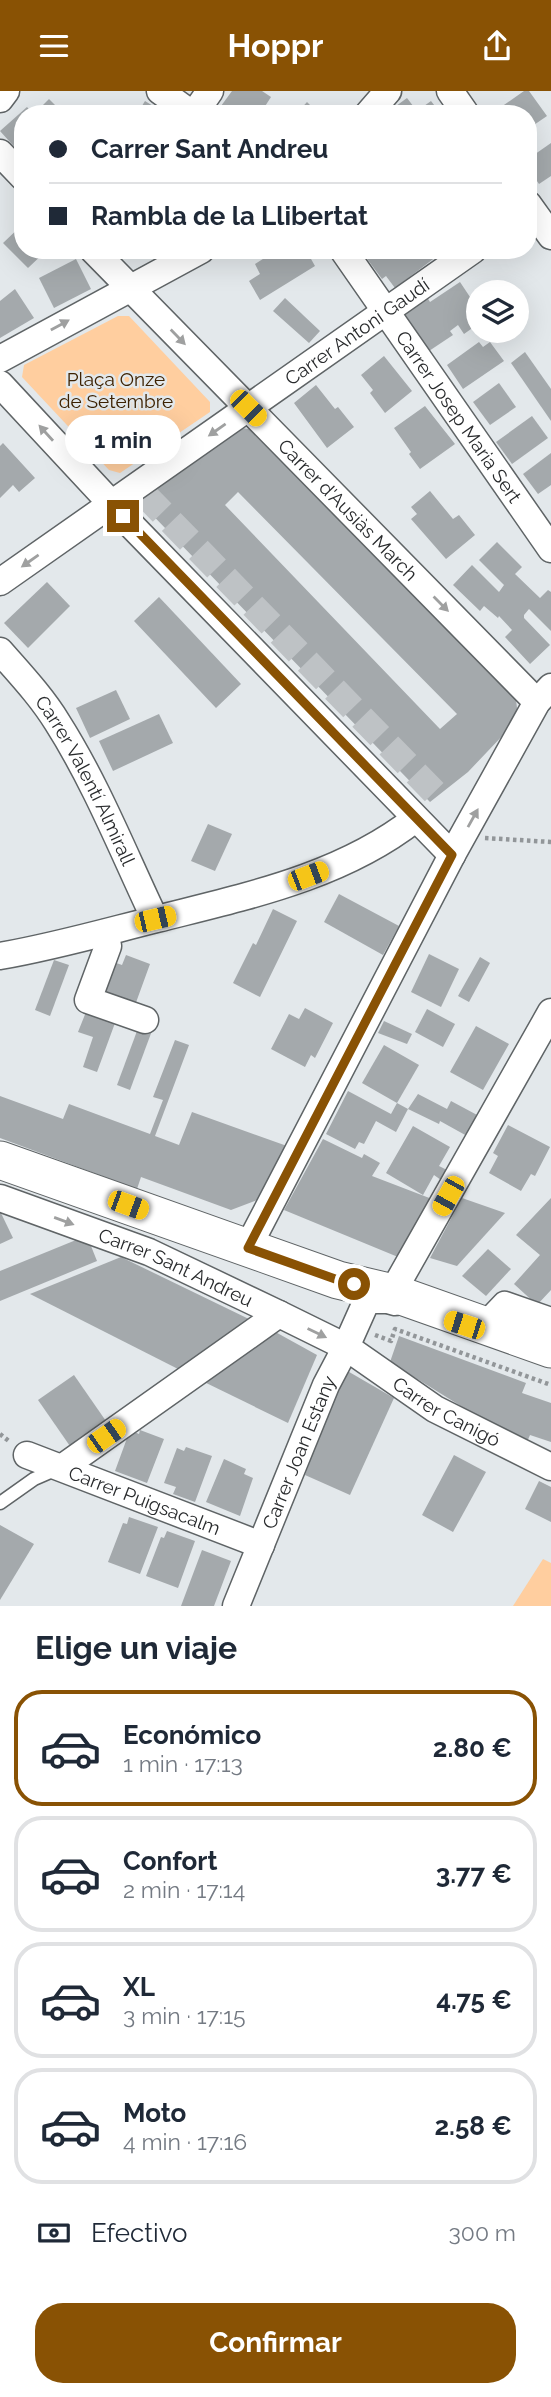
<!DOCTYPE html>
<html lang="es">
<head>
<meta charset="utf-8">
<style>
  :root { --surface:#fff; --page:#f6f6f7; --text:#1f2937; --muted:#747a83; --line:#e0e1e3; --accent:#895204 }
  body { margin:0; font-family:Raleway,sans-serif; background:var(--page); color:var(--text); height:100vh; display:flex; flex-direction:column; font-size:26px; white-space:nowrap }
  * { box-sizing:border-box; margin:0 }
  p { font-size:23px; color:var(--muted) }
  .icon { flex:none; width:38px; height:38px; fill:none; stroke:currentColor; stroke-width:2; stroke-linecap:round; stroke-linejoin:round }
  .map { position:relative; height:1515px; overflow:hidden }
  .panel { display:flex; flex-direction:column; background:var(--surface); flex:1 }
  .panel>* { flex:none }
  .guide { position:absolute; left:14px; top:14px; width:523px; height:154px; border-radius:28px; box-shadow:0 7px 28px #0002; display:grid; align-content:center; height:154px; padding:0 35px; background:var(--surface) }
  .fabs { position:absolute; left:466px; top:189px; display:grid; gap:14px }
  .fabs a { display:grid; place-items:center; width:63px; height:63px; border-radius:50%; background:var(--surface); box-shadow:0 7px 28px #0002; font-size:35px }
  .end { position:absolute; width:32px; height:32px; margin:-16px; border:9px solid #895204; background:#fff; box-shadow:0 0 0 4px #fff }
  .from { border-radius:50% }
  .bubble { position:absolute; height:49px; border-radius:24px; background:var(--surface); box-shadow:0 7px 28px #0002; font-size:23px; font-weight:700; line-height:49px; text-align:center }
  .car { position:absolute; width:21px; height:42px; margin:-21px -10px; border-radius:9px; box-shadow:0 0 5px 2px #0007; background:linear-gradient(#f5c518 24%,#345 0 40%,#f5c518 0 76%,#345 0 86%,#f5c518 0) }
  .guide b { display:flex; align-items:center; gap:24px; height:66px; font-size:26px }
  .guide b+b { border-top:2px solid var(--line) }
  .guide i { width:18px; height:18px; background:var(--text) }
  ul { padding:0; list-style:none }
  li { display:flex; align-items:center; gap:21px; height:116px; margin:0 14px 10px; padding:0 21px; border:4px solid var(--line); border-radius:28px }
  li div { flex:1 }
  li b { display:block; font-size:26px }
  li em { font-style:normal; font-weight:700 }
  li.selected { border-color:var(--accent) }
  li>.icon { width:63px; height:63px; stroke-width:1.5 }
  h2 { padding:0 35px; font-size:32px; line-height:84px }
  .pay { display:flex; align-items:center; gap:18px; height:77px; padding:0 35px; font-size:26px }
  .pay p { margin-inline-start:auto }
  .cta { display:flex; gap:14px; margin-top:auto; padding:14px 35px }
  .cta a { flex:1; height:80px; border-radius:28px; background:var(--accent); color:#fff; font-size:28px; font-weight:700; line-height:80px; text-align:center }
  header { display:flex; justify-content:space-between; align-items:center; height:91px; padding:0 35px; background:var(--accent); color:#fff; font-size:32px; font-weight:700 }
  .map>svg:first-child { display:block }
  .green { fill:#ffce9f }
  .building { fill:#a4a9ac; fill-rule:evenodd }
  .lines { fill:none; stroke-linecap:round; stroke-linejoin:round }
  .street-tunnel { stroke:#bec2c5; stroke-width:26; stroke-dasharray:26 13; stroke-linecap:butt }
  .lane-casing { stroke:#5f6466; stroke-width:15 }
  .street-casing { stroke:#5f6466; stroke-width:29 }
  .secondary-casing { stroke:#5f6466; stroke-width:39 }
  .path { stroke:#929699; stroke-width:4.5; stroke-dasharray:3.5 3.5; stroke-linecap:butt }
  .lane { stroke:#fff; stroke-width:12 }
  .street { stroke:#fff; stroke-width:26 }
  .secondary { stroke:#fff; stroke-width:37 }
  .oneway { fill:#9fa0a0 }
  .route { stroke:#895204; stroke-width:9 }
  .labels { text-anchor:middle; stroke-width:5; stroke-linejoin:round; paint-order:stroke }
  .street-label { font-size:19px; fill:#292b2d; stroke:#e3e8eb }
  .park-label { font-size:19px; fill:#3d2202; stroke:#e3e8eb }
</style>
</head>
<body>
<header><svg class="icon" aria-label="menu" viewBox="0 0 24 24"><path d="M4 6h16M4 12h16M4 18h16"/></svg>Hoppr<svg class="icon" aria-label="share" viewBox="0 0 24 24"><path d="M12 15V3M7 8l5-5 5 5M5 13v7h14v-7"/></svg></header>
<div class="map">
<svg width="551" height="1515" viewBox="0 0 551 1515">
  <rect width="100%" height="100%" fill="#e3e8eb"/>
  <g class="green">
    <path d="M118 225H129L210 311V321L120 382 109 379 22 286 24 274Z"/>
    <path d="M543 1468 551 1472V1515H513Z"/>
  </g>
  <g class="building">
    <path d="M232 0H262L271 6 260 23H231L221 15Z"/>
    <path d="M524 0H529L547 25 528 38V23H491Z"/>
    <path d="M407 7 417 20 431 10 441 23H385Z"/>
    <path d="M49 8 64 23H42L38 19Z"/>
    <path d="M145 10 166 23H137Z"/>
    <path d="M307 11 319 23H296Z"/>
    <path d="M27 16 33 23H23V58L19 61 0 40Z"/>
    <path d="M551 52V85L539 93 528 77V68Z"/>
    <path d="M23 133V159H47L28 177 3 152Z"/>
    <path d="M277 159H300L301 162 306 159 315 175 260 209 249 190 260 183 255 173Z"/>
    <path d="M373 159H402L405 164 411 159H445L395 197 386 185 382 188 365 165Z"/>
    <path d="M76 168 91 198 54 217 39 187Z"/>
    <path d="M460 191 478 218V233L464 243 458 234 450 240 453 244 429 260 403 223 427 206 430 211Z"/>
    <path d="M15 198 34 227 0 247V210Z"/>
    <path d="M285 207 320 240 309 252 273 220Z"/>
    <path d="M479 251 483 256 490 251 504 270 463 298 447 274Z"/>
    <path d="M525 261 551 298V330L511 272Z"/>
    <path d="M384 265 412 300 385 322 370 302 373 299 361 284Z"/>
    <path d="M499 292 516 316 490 334 473 311Z"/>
    <path d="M316 294 335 318 338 316 354 336 327 357 294 312Z"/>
    <path d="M425 315 455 353 420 378 409 363 411 361 394 337Z"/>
    <path d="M532 325 548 347 512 373 496 351Z"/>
    <path d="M234 336 249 338 259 347 516 609 518 625 506 641 468 681 430 711 137 408ZM238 401 457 623 440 638 225 414Z"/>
    <path d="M3 352 35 387 19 401 13 394 0 407V355Z"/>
    <path d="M551 362V394L538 403 523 383Z"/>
    <path d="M430 400 453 428 459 424 475 444 446 468 411 428 417 423 411 416Z"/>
    <path d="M497 451 522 476 515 483 540 507 548 499 551 501V540L529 518 524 524V527L550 554 530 573 505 546 512 539 499 525 498 527 484 515 480 520 453 494 472 474 499 501 504 494 479 469Z"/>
    <path d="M47 491 70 515 28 557 4 532Z"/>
    <path d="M159 506 241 593 216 617 134 530Z"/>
    <path d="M116 599 130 628 90 647 76 617Z"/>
    <path d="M159 623 173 652 113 680 99 650Z"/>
    <path d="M208 733 232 743 215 780 191 770Z"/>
    <path d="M339 803 399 835 383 864 324 831Z"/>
    <path d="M273 818 297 830 260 906 233 892 253 852 256 854Z"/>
    <path d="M429 863 459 878 441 916 411 901Z"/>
    <path d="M126 864 150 873 134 917 96 902 108 869 122 874Z"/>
    <path d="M480 866 490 872 469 911 458 905Z"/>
    <path d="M54 869 69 874 50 925 35 919Z"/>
    <path d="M88 916 115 932 97 981 83 976 93 946 78 941Z"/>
    <path d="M305 917 333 932 315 967 311 964 305 976 271 958 289 923 299 928Z"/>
    <path d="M427 918 455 933 443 956 415 941Z"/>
    <path d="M384 930 412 943 407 953 378 942Z"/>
    <path d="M476 935 509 953 483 999 450 981Z"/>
    <path d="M153 937 130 999 117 994 137 940Z"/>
    <path d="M175 949 189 954 155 1045 179 1054 192 1021 287 1055 257 1109 231 1119 141 1086 137 1098 0 1047V1005L63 1028 69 1013 150 1043 163 1009 153 1006Z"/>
    <path d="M384 954 419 974 397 1012 362 992Z"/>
    <path d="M348 1000 391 1023 397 1012 408 1018 418 1003 447 1018 451 1010 479 1025 467 1045 440 1030 439 1033 408 1018 396 1041 376 1030 364 1053 359 1051 355 1058 326 1043Z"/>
    <path d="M508 1034 550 1056 535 1085 531 1083 521 1100 489 1082 498 1065 493 1062Z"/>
    <path d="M413 1035 450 1056 439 1075 447 1079 441 1089 434 1084 423 1104 386 1082Z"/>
    <path d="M323 1048 362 1067 364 1063 380 1072 372 1085 432 1108 398 1166 284 1119Z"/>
    <path d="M462 1107 505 1122 457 1175 430 1167Z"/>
    <path d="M551 1107V1199L537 1214 514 1193 540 1164 516 1144Z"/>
    <path d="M0 1120 13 1147 0 1153Z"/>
    <path d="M76 1149 91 1155 97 1170 0 1210V1180Z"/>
    <path d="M488 1158 511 1178 486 1205 462 1185Z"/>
    <path d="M121 1166 253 1230 182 1280 30 1203Z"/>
    <path d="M270 1238 317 1264 288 1332 198 1288Z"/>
    <path d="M399 1245 526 1292 522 1302 551 1312V1351L530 1344 527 1351 472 1322 390 1271Z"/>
    <path d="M344 1278 394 1307 350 1404 305 1384Z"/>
    <path d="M74 1284 108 1333 72 1358 38 1309Z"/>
    <path d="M130 1339 139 1343 140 1339 164 1348 147 1392 115 1380Z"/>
    <path d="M186 1356 212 1365 195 1411 173 1403 176 1396 164 1392 177 1357 184 1360Z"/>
    <path d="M454 1364 486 1381 453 1441 422 1424Z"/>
    <path d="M224 1368 246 1378 244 1383 253 1387 240 1425 206 1411Z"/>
    <path d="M539 1390 551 1396V1431L525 1418Z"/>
    <path d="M129 1426 158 1436 140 1483 108 1471 123 1432 127 1433Z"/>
    <path d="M0 1434 34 1453 0 1509Z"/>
    <path d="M167 1440 195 1450 178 1497 146 1485 161 1446 164 1447Z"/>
    <path d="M202 1459 231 1470 214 1515H181Z"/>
  </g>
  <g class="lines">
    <path class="street-tunnel" d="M144 403 438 705"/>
    <defs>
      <path id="lane" d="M0 1412 34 1388 57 1378"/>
      <g id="street">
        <path d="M160 0 192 23"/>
        <path d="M450 0 466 23"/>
        <path d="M0 8 6 0"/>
        <path d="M194 23 210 0"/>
        <path d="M368 23 388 0"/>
        <path d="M0 62 23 86"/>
        <path d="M528 113 551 145"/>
        <path id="s1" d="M93 159 537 611"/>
        <path id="s2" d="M343 159 551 458"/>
        <path d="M0 268 201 159"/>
        <path d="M0 293 134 437 452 764"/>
        <path id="s3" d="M0 491 473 159"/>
        <path id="s4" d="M0 560C20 583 41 605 57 631 96 692 124 763 155 828"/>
        <path d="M105 842 108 855 88 909 145 929"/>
        <path d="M0 865C53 856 105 841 157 828 247 805 341 786 415 728"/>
        <path id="s5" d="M0 1107 149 1161 279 1223 346 1256 435 1318 551 1376"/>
        <path d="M248 1156 452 764 537 611 551 596"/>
        <path d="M388 1209 551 921"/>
        <path d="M485 1235 505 1214 551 1230"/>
        <path id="s6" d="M27 1364 261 1454"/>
        <path d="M63 1376 279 1223"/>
        <path id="s7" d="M236 1515 326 1294 346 1256 367 1209H388L395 1211"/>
      </g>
      <path id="secondary" d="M0 1069 338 1189 393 1202 551 1258"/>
    </defs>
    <use href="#lane" class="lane-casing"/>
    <use href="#street" class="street-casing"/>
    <use href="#secondary" class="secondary-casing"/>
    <g class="path">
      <path d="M485 747 551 751"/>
      <path d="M375 1244 391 1250 395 1238 551 1294"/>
      <path d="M0 1343 10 1351"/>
    </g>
    <use href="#lane" class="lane"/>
    <use href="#street" class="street"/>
    <use href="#secondary" class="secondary"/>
  </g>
  <defs><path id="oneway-solid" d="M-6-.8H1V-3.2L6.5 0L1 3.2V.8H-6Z" transform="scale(1.75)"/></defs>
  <g class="oneway">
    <use href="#oneway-solid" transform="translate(60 234) rotate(-29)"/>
    <use href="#oneway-solid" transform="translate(178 246) rotate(46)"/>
    <use href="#oneway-solid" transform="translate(217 339) rotate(145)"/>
    <use href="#oneway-solid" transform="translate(46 342) rotate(-132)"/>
    <use href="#oneway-solid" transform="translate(30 470) rotate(145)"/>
    <use href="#oneway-solid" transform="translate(441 513) rotate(45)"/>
    <use href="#oneway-solid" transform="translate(473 727) rotate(-61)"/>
    <use href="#oneway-solid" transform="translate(64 1130) rotate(20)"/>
    <use href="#oneway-solid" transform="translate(317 1242) rotate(26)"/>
  </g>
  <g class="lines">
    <path class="route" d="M123 425 452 764 248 1157 338 1189 354 1193"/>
  </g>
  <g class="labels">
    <g class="street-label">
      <text dy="7" stroke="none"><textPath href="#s3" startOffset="436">Carrer Antoni Gaudí</textPath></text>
      <text dy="7" stroke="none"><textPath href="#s2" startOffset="203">Carrer Josep Maria Sert</textPath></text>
      <text dy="7" stroke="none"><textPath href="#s1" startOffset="364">Carrer d'Ausiàs March</textPath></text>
      <text dy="7" stroke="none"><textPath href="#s4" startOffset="156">Carrer Valentí Almirall</textPath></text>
      <text dy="7" stroke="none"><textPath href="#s5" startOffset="189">Carrer Sant Andreu</textPath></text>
      <text dy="7" stroke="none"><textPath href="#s5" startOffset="497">Carrer Canigó</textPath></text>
      <text dy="7" stroke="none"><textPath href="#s7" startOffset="166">Carrer Joan Estany</textPath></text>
      <text dy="7" stroke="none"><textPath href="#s6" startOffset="126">Carrer Puigsacalm</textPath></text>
    </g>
    <g class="park-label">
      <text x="116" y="295">Plaça Onze<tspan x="116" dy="22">de Setembre</tspan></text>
    </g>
  </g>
</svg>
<div class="fabs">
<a><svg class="icon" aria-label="layers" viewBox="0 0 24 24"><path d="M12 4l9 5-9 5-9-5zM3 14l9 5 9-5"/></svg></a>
</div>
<i class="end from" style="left:354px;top:1193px"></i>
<i class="end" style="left:123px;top:425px"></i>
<div class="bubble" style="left:65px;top:324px;width:116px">1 min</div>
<i class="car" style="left:248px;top:317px;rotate:135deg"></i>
<i class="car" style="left:308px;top:785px;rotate:69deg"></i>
<i class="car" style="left:155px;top:828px;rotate:77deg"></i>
<i class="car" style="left:448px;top:1105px;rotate:209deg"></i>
<i class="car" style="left:128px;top:1114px;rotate:110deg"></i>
<i class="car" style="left:464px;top:1234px;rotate:288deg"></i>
<i class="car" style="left:106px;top:1345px;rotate:55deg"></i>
<div class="guide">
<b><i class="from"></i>Carrer Sant Andreu</b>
<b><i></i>Rambla de la Llibertat</b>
</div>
</div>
<section class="panel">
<h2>Elige un viaje</h2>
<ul>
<li class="selected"><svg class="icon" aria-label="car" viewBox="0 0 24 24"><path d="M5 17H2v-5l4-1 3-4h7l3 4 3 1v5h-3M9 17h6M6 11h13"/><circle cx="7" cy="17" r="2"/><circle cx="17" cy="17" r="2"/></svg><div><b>Económico</b><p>1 min · 17:13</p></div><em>2.80 €</em></li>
<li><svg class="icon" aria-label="car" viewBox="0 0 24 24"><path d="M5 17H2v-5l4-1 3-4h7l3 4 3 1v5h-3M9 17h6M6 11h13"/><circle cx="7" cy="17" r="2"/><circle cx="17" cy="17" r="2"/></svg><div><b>Confort</b><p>2 min · 17:14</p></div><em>3.77 €</em></li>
<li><svg class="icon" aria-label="car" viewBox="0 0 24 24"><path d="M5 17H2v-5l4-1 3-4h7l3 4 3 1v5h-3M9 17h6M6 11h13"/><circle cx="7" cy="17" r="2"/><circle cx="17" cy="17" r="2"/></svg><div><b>XL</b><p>3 min · 17:15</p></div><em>4.75 €</em></li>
<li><svg class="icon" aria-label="car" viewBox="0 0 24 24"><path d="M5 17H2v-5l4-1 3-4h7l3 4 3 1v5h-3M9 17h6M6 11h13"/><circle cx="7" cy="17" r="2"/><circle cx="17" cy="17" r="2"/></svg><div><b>Moto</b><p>4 min · 17:16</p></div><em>2.58 €</em></li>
</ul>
<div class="pay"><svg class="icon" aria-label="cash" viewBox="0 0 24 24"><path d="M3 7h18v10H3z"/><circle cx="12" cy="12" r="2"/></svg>Efectivo<p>300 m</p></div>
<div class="cta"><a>Confirmar</a></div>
</section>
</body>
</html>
